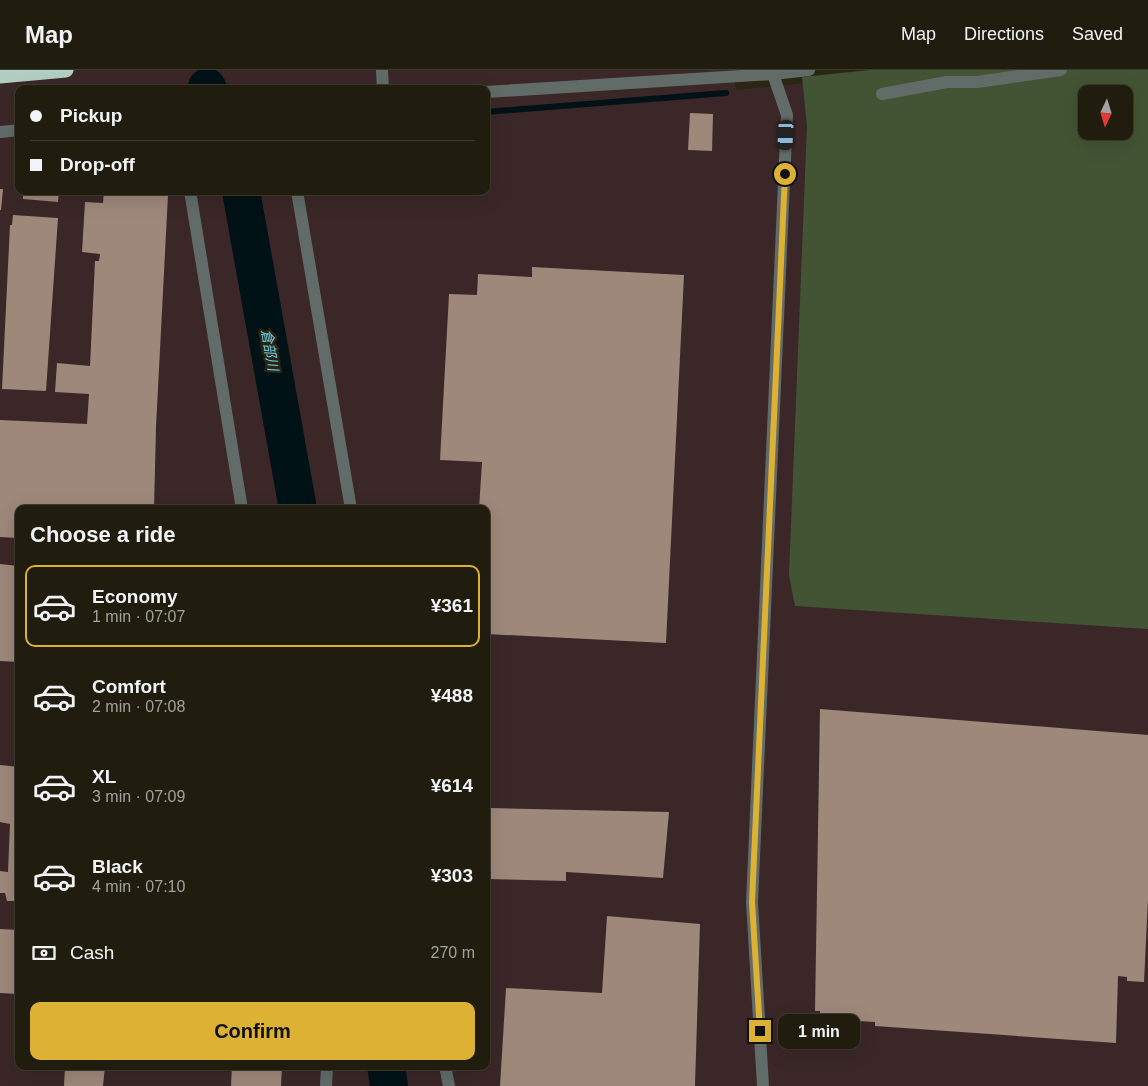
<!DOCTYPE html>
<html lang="en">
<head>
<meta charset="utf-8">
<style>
  :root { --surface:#201c0e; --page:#282517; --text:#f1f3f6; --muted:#a2a19e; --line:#3d3a2e; --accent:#ddb133 }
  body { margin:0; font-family:Helvetica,"Noto Sans JP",sans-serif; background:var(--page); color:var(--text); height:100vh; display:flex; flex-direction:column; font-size:19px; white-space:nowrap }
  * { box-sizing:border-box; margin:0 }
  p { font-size:16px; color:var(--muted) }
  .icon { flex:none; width:28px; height:28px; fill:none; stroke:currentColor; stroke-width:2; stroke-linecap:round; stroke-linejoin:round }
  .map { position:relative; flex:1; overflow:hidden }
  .side { position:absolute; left:15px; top:435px; width:475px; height:565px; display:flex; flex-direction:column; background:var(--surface); border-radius:10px; box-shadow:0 5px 20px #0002,0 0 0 1px var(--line) }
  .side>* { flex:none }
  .top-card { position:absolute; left:15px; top:15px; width:475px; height:110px; border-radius:10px; box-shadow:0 5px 20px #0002,0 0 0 1px var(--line); display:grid; align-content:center; height:110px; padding:0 15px; background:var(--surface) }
  .needle { width:32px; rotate:184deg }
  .tools { position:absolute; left:1078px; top:15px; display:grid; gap:10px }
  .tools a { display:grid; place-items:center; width:55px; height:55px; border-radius:10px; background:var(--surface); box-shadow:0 5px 20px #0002,0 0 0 1px var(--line); font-size:25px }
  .end { position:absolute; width:22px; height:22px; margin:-11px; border:6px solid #ddb133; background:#111; box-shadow:0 0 0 2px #111 }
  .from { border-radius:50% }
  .bubble { position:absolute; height:35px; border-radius:10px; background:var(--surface); box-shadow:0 5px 20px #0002,0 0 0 1px var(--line); font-size:16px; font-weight:600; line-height:35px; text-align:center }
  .car { position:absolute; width:15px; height:30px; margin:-15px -8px; border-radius:6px; box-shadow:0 0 4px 1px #0007; background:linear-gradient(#222 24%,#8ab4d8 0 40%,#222 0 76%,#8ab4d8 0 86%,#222 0) }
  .top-card b { display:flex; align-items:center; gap:18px; height:48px; font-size:19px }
  .top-card b+b { border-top:1px solid var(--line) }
  .top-card i { width:12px; height:12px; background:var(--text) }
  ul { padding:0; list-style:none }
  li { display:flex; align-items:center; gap:15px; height:82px; margin:0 10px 8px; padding:0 5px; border:2px solid transparent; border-radius:10px }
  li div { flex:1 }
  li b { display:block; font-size:19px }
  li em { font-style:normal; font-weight:600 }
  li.selected { border-color:var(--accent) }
  li>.icon { width:45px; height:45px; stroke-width:1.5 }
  h2 { padding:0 15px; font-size:22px; line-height:60px }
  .pay { display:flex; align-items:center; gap:12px; height:55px; padding:0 15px; font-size:19px }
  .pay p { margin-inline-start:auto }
  .cta { display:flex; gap:10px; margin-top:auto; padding:10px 15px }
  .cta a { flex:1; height:58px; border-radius:10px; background:var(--accent); color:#111; font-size:20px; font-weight:600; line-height:58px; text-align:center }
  header { display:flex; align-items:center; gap:30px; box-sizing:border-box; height:70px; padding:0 25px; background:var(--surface); border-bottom:1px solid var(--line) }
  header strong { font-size:24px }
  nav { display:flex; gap:28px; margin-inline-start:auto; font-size:18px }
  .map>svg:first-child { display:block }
  .industrial { fill:#3b2727; fill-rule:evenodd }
  .green { fill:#435435; fill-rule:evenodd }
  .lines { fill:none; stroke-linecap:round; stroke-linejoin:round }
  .stream { stroke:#011217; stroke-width:6 }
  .river { stroke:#011217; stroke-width:38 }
  .building { fill:#9d887a }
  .minor { stroke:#616c68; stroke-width:12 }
  .highway { stroke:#b2cec4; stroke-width:15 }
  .route { stroke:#ddb133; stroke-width:6 }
  .labels { text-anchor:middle; stroke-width:5; stroke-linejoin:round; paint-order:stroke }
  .water-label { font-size:14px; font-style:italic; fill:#6cd0eb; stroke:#2b2612 }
</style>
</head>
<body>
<header>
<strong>Map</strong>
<nav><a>Map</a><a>Directions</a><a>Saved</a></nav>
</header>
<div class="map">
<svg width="1148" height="1016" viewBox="0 0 1148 1016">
  <rect width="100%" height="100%" fill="#2b2612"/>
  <path class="industrial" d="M0 0H733L736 20 938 0H1148V1016H0ZM19 19H486V121H19ZM1086 24H1124V61H1086ZM19 439H486V996H19Z"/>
  <path class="green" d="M870 0H1148V559L795 536 789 505 807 56 802 7ZM1086 24H1124V61H1086Z"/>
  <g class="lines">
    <path class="stream" d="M486 42 726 23"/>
    <g class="river">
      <path d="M207 17 208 19"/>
      <path d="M241 121 298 439"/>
      <path d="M386 996 389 1016"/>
    </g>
  </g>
  <g class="building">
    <path d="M690 43 713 44 712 81 688 80Z"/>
    <path d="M0 119H3L1 140H0Z"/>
    <path d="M23 121H59L58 132 23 129Z"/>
    <path d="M104 121 168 125 156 357 154 439H19V468L0 467V350L87 354 89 324 55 322 57 293 90 296 95 191H99L100 184 82 182 85 132 103 133Z"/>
    <path d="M13 145 58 148 46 321 2 319 10 155H12Z"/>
    <path d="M532 197 684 205 666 573 486 564V439H479L482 392 440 390 449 224 477 225 478 204 532 207Z"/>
    <path d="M0 494 19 496V592L0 591Z"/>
    <path d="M820 639 1148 665V829L1144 912 1127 911V907L1118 906 1116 973 875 956V952L820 949V941H815Z"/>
    <path d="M0 695 19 697V831H7L5 823H0V801L8 802 10 754 0 752Z"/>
    <path d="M490 738 669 742 663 808 566 802V811L486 809Z"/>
    <path d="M607 846 700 854 695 1016H500L506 918 602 923Z"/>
    <path d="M0 859 19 860V924L0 923Z"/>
    <path d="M65 996H105L103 1016H64Z"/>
    <path d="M232 996H282L281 1016H231Z"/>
  </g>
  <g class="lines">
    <g class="minor">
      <path d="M382 0 383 19"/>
      <path d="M486 22 773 4 809 0"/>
      <path d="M882 24 947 12H977L1061 0"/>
      <path d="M0 62 19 60"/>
      <path d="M190 121 242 439"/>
      <path d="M297 121 351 439"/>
      <path d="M445 996 449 1016"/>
      <path d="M326 1016 327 996"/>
      <path d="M763 1016 752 832 787 45 773 4"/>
    </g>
    <path class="highway" d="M0 6 66 0"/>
  </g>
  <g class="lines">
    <path class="route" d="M760 961 752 832 785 104"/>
  </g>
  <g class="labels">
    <g class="water-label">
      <text transform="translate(270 280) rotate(80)" y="5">倉部川</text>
    </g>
  </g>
</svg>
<div class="tools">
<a><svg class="needle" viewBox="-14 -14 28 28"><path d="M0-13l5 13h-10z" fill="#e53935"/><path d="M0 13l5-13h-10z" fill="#a2a19e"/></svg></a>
</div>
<i class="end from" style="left:785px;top:104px"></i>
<i class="end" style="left:760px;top:961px"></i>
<div class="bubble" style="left:778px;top:944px;width:82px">1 min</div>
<i class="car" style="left:786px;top:65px;rotate:183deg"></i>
<div class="top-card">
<b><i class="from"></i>Pickup</b>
<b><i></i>Drop-off</b>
</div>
<section class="side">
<h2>Choose a ride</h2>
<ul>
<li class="selected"><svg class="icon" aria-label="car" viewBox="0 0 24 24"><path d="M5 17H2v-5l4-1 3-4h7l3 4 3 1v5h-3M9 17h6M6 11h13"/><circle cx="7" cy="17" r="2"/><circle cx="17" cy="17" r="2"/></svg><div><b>Economy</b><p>1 min · 07:07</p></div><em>¥361</em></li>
<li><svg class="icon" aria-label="car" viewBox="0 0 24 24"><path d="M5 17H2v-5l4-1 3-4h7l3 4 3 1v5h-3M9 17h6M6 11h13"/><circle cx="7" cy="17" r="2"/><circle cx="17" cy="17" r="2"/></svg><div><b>Comfort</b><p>2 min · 07:08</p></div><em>¥488</em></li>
<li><svg class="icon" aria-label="car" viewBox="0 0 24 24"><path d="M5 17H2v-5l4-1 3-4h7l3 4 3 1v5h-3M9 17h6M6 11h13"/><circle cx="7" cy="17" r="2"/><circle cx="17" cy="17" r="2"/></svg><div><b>XL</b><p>3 min · 07:09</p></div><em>¥614</em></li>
<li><svg class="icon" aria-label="car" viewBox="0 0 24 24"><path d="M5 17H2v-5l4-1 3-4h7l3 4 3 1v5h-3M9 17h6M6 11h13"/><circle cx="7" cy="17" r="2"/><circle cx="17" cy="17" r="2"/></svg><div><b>Black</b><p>4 min · 07:10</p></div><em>¥303</em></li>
</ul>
<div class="pay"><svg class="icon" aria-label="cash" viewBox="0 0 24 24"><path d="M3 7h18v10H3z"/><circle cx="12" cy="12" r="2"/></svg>Cash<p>270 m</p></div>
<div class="cta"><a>Confirm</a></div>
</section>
</div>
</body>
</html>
